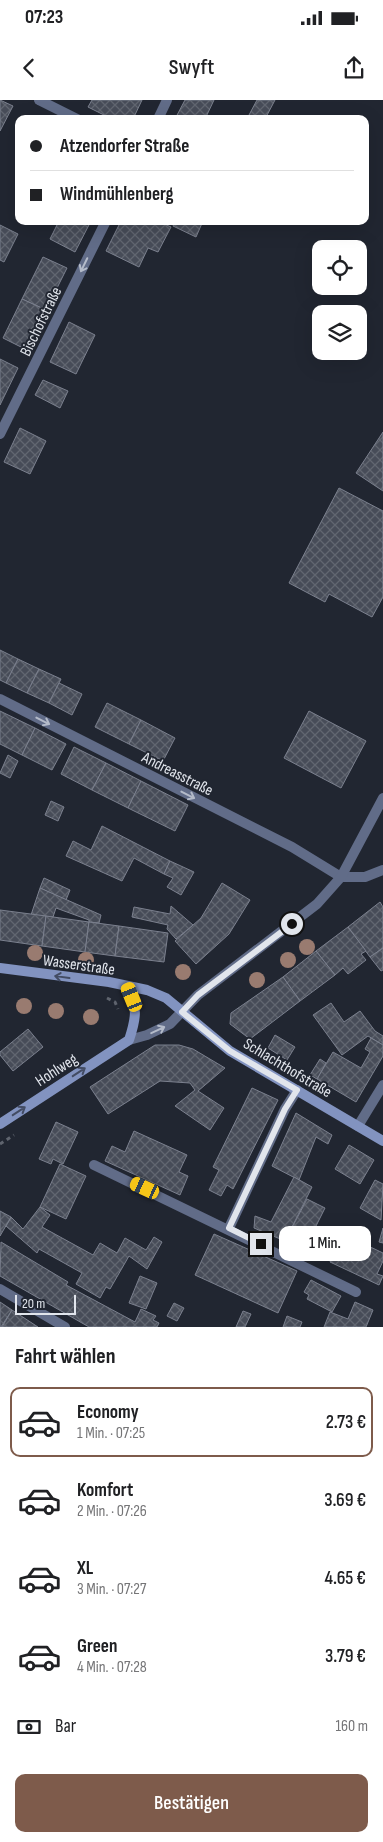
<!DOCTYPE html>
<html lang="de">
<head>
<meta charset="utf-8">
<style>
  :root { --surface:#fff; --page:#f6f6f6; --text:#202124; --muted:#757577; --line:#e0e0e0; --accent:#7e5b4b }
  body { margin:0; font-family:"Sofia Sans Condensed",sans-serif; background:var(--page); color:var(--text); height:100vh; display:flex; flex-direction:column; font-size:19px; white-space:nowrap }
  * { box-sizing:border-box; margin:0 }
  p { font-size:16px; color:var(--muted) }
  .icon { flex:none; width:28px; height:28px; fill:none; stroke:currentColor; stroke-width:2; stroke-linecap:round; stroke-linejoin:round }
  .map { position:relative; height:1227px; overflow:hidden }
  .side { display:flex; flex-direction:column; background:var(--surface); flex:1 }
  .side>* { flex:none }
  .hud { position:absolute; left:15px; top:15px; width:354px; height:110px; border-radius:10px; box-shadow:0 5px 20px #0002; display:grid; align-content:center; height:110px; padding:0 15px; background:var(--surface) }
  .fabs { position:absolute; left:312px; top:140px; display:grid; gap:10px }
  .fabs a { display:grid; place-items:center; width:55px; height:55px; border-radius:10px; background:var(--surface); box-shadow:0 5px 20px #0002; font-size:25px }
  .scale { position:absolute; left:15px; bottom:12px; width:61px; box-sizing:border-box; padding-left:5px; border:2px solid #e1e5ec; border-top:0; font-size:14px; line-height:18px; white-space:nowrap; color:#e1e5ec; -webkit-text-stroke:4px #212631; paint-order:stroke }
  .end { position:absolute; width:22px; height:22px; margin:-11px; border:6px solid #e1e5ec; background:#111; box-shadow:0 0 0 2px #111 }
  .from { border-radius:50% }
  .bubble { position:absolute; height:35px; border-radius:10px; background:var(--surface); box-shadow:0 5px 20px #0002; font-size:16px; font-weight:600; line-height:35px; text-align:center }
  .car { position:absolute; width:15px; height:30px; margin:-15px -8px; border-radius:6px; box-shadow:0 0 4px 1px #0007; background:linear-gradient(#f5c518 24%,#345 0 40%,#f5c518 0 76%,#345 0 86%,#f5c518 0) }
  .hud b { display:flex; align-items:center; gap:18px; height:48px; font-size:19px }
  .hud b+b { border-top:1px solid var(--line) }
  .hud i { width:12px; height:12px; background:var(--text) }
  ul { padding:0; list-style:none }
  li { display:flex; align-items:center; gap:15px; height:70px; margin:0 10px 8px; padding:0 5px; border:2px solid transparent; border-radius:10px }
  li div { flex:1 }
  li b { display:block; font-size:19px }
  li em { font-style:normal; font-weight:600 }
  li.selected { border-color:var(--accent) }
  li>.icon { width:45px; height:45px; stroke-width:1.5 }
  h2 { padding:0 15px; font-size:22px; line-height:60px }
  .pay { display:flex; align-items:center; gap:12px; height:55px; padding:0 15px; font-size:19px }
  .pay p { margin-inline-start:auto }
  .action { display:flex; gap:10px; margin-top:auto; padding:10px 15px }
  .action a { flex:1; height:58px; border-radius:10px; background:var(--accent); color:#fff; font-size:20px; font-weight:600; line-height:58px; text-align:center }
  .status { display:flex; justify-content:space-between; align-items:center; height:35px; padding:0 25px; background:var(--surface); direction:ltr }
  .status svg { height:14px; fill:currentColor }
  header { display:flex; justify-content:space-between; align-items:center; height:65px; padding:0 15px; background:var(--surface); font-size:22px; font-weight:600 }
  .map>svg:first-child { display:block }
  .building { fill:url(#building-cross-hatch); stroke:#7b808e }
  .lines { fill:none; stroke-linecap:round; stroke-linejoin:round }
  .path { stroke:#5f646e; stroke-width:3; stroke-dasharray:4 4; stroke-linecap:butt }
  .street { stroke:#616c88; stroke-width:10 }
  .secondary { stroke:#8293c0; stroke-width:10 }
  .tree { fill:#997b70 }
  .oneway { stroke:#b4bbc9 }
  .oneway2 { stroke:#434c63 }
  .route { stroke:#e1e5ec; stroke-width:6 }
  .labels { text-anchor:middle; stroke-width:4; stroke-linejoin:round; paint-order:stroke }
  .street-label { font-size:16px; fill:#e1e5ec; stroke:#212631 }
</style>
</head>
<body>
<div class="status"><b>07:23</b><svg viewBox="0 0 49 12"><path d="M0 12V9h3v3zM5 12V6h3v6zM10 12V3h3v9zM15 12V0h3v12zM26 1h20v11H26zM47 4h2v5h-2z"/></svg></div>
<header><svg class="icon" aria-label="back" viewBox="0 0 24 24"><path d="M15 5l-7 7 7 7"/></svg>Swyft<svg class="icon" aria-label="share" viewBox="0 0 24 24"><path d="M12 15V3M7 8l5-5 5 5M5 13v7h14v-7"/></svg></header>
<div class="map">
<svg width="383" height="1227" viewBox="0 0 383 1227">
  <defs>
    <pattern id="building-cross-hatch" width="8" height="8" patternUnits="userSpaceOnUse" patternTransform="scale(1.25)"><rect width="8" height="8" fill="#474c58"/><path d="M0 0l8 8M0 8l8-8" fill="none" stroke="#616670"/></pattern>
  </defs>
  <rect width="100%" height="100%" fill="#212631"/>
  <g class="building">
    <path d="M0 0 13 6 0 31Z"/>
    <path d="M92 0H142L133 19H112L88 7Z"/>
    <path d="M185 0H214L205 19H175Z"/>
    <path d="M257 0H275L265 19H257L249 15Z"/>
    <path d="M59 121H91L75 152 50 139Z"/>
    <path d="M121 121H158L171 127 158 152 148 148 139 167 106 151Z"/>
    <path d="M175 121H203L196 137 173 126Z"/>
    <path d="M0 125 18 134 4 162 0 160Z"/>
    <path d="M43 157 67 168 46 210 22 199Z"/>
    <path d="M22 199 46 210 27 250 3 238Z"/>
    <path d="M69 222 95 235 76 274 50 262Z"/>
    <path d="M0 259 18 268 0 305Z"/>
    <path d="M43 280 68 291 60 308 35 295Z"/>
    <path d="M20 328 46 341 30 374 4 362Z"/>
    <path d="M383 332V391L356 373Z"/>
    <path d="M339 388 383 411V497L372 517 329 494 325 502 289 483Z"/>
    <path d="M0 550 18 559 6 583 0 580Z"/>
    <path d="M18 559 39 569 27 593 6 583Z"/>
    <path d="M39 569 61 579 49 603 27 593Z"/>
    <path d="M59 583 82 594 72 615 49 603Z"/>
    <path d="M107 603 141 620 129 644 95 627Z"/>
    <path d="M0 611 35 628 22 655 0 644Z"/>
    <path d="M309 611 366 641 341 688 284 658Z"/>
    <path d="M141 620 175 638 163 661 129 644Z"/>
    <path d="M35 628 66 644 52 670 22 655Z"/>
    <path d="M74 647 106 663 92 690 61 674Z"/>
    <path d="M8 655 18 661 10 678 0 673Z"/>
    <path d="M106 663 141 681 128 708 92 690Z"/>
    <path d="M141 681 188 705 175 731 128 708Z"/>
    <path d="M51 701 64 707 58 721 45 715Z"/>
    <path d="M102 726 170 761 164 774 134 758 122 781 66 756 73 741 91 750Z"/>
    <path d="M170 761 194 772 181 795 167 787 173 778 164 774Z"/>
    <path d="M44 778 70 790 66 800 40 788Z"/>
    <path d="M222 783 250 800 229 834 196 864 175 841 201 818Z"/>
    <path d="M40 788 101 815 99 823 89 822V820L56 808 53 817 31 815Z"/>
    <path d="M380 802 383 807V848L370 857 348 827Z"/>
    <path d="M171 806 193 825 176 839 167 829 168 825 132 817 134 807 170 814Z"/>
    <path d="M0 810 46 816 42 846 0 840Z"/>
    <path d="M46 816 89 822 85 852 42 846Z"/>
    <path d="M89 822 119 826 115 856 85 852Z"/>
    <path d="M119 826 168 833 164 862 115 856Z"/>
    <path d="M348 827 366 851 361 854 366 860 348 874 343 868 335 875 316 851Z"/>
    <path d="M383 848V870L381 871 370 857Z"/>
    <path d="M316 851 335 875 300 901 283 877Z"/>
    <path d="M283 877 300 901 250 939 230 924 231 913Z"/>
    <path d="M331 903 344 922 360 911 375 931 383 936V945L368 936 342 955 313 915Z"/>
    <path d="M28 929 43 947 13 971 0 955V952Z"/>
    <path d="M275 935 295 947 287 960 268 948Z"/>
    <path d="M371 938 383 945V956L356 1002 317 979 333 952 361 968 370 952 365 949Z"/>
    <path d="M155 945H179L193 949 225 968 198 991 224 1008 210 1030 175 1006 195 990 190 983 160 981 108 1014 90 987Z"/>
    <path d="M320 959 326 963 317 979 310 975Z"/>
    <path d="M252 988 278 1000 233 1089 227 1085 221 1096 209 1090 219 1070 213 1067Z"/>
    <path d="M296 1013 332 1035 328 1044 316 1037 299 1080 272 1066Z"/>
    <path d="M56 1022 78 1032 63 1064 53 1059 51 1064 39 1059Z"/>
    <path d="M134 1031 187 1055 179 1072 188 1076 180 1095 105 1061 112 1046 125 1052Z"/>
    <path d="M349 1045 374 1060 360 1084 335 1069Z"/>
    <path d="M60 1064 86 1076 66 1119 40 1107Z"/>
    <path d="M294 1077 312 1087 285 1141 254 1128 255 1116 271 1122Z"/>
    <path d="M375 1080 383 1084 381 1120 360 1108Z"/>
    <path d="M307 1099 325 1108 304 1150 285 1141Z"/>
    <path d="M40 1107 50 1115 42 1127 93 1155 100 1143 117 1153 125 1138 146 1150 154 1137 162 1142 147 1169 129 1156 110 1189 106 1187 100 1198 76 1184 82 1173 39 1149 37 1153 6 1126 11 1117 23 1129Z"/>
    <path d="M0 1111 11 1117 0 1136Z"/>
    <path d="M383 1128V1143L379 1142Z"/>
    <path d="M214 1134 297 1171 278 1213 195 1175Z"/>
    <path d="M343 1134 383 1153V1161L377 1174 383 1176 379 1185 330 1162Z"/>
    <path d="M1 1142 68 1182 66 1185 135 1222 141 1209 156 1216 153 1220 159 1223 157 1227H89L0 1176Z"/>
    <path d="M140 1176 157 1183 146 1209 129 1203Z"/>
    <path d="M311 1180 341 1196 332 1212 307 1199 309 1195 304 1192Z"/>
    <path d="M0 1202 12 1210 1 1227H0Z"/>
    <path d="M355 1202 373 1210 366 1227H324L330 1212 348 1219Z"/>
    <path d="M174 1203 184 1208 177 1221 167 1216Z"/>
    <path d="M12 1210 38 1227H2Z"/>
    <path d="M243 1211 251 1214 245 1227H236Z"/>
    <path d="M287 1216 302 1222 300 1227H283Z"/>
  </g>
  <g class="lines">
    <g class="path">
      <path d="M107 898 115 902 118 909"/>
      <path d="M0 1044 14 1035"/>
    </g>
    <g class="street">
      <path d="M39 0 77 19"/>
      <path d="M158 19 167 0"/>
      <path d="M0 334 106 121"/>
      <path d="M0 599 292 747 341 777H365L383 770"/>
      <path d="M129 940 147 935 170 924 198 895 317 804 341 777 383 698"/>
      <path d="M358 1026 383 985"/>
      <path d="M94 1065 356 1192"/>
      <path d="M229 1128 285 1009 297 990"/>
      <path d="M0 1189 65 1227"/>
    </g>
    <g class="secondary">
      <path d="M0 868 109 882 147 890 166 898 230 951 383 1041"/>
      <path d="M0 1024 129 940C137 916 137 909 128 886"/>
    </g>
  </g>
  <g class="tree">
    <circle cx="307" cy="847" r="8"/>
    <circle cx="35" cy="853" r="8"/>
    <circle cx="86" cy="860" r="8"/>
    <circle cx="288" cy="860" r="8"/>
    <circle cx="183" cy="872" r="8"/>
    <circle cx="257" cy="880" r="8"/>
    <circle cx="24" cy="906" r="8"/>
    <circle cx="56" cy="911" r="8"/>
    <circle cx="91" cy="917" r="8"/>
  </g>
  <defs><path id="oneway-shaft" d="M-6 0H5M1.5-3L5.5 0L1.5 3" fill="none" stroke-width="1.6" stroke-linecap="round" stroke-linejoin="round" transform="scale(1.25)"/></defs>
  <g class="oneway">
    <use href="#oneway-shaft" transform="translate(84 165) rotate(116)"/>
    <use href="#oneway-shaft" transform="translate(43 621) rotate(27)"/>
    <use href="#oneway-shaft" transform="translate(188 695) rotate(27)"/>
    <use href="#oneway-shaft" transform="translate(158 930) rotate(-25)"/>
  </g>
  <g class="oneway2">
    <use href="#oneway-shaft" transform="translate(62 877) rotate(-172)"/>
    <use href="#oneway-shaft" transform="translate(79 972) rotate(-33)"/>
    <use href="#oneway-shaft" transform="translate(19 1011) rotate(-33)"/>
  </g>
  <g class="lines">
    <path class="route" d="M261 1144 229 1128 285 1009 297 990 230 951 182 912 198 895 292 824"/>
  </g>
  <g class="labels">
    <g class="street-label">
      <text transform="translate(40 221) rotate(-64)" y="6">Bischofstraße</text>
      <text transform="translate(178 673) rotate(27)" y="6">Andreasstraße</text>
      <text transform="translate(79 864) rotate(8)" y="6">Wasserstraße</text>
      <text transform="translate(288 967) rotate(31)" y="6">Schlachthofstraße</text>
      <text transform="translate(56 969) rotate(-33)" y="6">Hohlweg</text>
    </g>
  </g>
</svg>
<div class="fabs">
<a><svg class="icon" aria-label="locate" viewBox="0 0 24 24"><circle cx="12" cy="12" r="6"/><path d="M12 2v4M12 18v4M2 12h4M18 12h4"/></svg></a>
<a><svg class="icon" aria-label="layers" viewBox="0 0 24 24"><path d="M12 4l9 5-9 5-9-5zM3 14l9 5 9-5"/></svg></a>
</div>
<div class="scale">20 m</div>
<i class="end from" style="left:292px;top:824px"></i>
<i class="end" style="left:261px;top:1144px"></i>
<div class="bubble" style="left:279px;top:1126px;width:92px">1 Min.</div>
<i class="car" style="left:132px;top:897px;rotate:338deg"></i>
<i class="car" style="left:145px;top:1088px;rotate:295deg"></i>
<div class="hud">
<b><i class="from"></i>Atzendorfer Straße</b>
<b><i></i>Windmühlenberg</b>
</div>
</div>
<section class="side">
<h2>Fahrt wählen</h2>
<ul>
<li class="selected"><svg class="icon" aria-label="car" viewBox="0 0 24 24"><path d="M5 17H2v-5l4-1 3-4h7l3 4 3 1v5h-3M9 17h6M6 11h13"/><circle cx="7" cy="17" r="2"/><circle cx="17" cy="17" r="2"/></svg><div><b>Economy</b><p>1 Min. · 07:25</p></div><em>2.73 €</em></li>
<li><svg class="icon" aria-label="car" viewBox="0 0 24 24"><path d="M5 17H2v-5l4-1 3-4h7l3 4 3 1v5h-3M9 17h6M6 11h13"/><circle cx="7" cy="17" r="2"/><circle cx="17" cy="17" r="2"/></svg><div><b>Komfort</b><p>2 Min. · 07:26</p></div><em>3.69 €</em></li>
<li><svg class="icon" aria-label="car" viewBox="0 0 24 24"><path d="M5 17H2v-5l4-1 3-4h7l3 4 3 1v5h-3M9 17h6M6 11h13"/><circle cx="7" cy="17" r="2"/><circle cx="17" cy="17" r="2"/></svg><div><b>XL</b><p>3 Min. · 07:27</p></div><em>4.65 €</em></li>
<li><svg class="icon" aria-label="car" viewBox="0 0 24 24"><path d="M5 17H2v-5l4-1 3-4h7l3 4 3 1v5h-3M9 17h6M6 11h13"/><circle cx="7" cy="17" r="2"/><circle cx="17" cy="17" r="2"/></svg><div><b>Green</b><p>4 Min. · 07:28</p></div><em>3.79 €</em></li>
</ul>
<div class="pay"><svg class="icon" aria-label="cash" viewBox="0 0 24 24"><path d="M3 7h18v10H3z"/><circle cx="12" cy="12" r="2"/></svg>Bar<p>160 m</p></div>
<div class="action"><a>Bestätigen</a></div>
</section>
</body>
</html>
